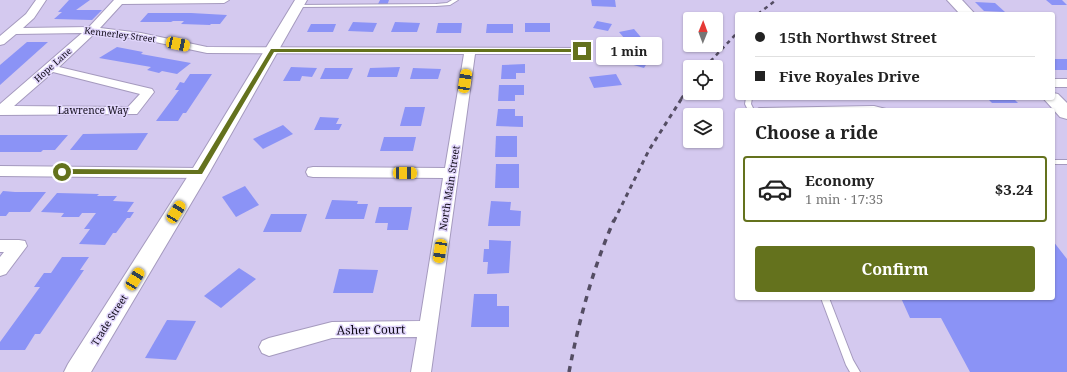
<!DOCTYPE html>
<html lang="en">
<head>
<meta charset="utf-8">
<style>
  :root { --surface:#fff; --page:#f6f6f6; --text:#222; --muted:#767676; --line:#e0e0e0; --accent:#64721d }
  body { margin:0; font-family:"Noto Serif",serif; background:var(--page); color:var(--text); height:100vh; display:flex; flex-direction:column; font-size:15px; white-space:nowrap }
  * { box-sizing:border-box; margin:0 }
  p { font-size:13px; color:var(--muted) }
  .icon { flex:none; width:22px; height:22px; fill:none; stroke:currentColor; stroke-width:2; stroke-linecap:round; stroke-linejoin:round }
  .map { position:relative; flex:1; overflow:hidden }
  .panel { position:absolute; left:735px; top:108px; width:320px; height:192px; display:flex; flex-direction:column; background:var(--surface); border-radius:4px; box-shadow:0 1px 3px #0004 }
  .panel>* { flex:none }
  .top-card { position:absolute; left:735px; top:12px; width:320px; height:88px; border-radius:4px; box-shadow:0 1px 3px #0004; display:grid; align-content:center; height:88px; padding:0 20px; background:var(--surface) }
  .needle { width:26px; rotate:1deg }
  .fabs { position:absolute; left:683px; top:12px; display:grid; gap:8px }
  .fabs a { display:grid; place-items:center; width:40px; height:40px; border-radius:4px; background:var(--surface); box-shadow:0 1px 3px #0004; font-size:20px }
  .end { position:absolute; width:18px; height:18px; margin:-9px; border:5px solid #64721d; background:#fff; box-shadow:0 0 0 2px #fff }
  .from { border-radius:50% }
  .bubble { position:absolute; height:28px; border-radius:4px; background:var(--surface); box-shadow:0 1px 3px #0004; font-size:13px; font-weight:700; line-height:28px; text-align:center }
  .car { position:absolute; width:12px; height:24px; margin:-12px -6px; border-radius:5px; box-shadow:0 0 3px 1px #0007; background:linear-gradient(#f5c518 24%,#345 0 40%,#f5c518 0 76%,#345 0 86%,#f5c518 0) }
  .top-card b { display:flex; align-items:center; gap:14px; height:38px; font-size:15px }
  .top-card b+b { border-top:1px solid var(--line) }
  .top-card i { width:10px; height:10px; background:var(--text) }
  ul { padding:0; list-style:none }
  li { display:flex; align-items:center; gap:12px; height:66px; margin:0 8px 6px; padding:0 12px; border:2px solid transparent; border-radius:4px }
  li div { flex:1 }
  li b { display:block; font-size:15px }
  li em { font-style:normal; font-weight:700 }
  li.selected { border-color:var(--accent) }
  li>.icon { width:36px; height:36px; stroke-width:1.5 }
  h2 { padding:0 20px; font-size:18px; line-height:48px }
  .primary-button { display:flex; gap:8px; margin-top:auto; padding:8px 20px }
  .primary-button a { flex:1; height:46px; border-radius:4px; background:var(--accent); color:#fff; font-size:16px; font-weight:700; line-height:46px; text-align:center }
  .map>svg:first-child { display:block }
  .building { fill:#8b93f6 }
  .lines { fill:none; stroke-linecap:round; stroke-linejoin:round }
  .service-casing { stroke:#a59abe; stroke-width:2 }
  .minor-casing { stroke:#a59abe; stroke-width:2 }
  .tertiary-casing { stroke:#a59abe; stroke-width:2 }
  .secondary-casing { stroke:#a59abe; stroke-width:2 }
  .service { fill:#fff; fill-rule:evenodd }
  .minor { fill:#fff; fill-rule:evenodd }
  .tertiary { fill:#fff; fill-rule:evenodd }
  .secondary { fill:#fff; fill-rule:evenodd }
  .rail-far2 { stroke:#544d63; stroke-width:2.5; stroke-dasharray:4 4; stroke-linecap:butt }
  .rail-far1 { stroke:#544d63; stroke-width:3; stroke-dasharray:4.5 4.5; stroke-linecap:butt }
  .rail { stroke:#544d63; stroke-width:3.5; stroke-dasharray:6 6; stroke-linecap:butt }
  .route { fill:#64721d }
  .labels { text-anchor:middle; stroke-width:3; stroke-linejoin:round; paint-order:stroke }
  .far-street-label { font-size:9px; fill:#0d0915; stroke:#e1d6fc }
  .street-label { font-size:10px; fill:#0d0915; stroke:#e1d6fc }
  .near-street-label { font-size:12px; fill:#0d0915; stroke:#e1d6fc }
</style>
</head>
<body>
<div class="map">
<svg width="1067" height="372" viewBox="0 0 1067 372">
  <rect width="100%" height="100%" fill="#d4c9ef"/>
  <g class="building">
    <path d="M69 0H90L76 10H102L92 20 54 19 62 12H58Z"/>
    <path d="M380 0H389L387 6H377Z"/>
    <path d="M591 0H615L616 7 592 6Z"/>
    <path d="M1046 0H1062L1067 5H1052Z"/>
    <path d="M975 2 995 3 1005 12 984 11Z"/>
    <path d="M148 13H191L227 15 220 24H211L210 25 181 24 184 21H173L171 22H140Z"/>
    <path d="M597 21 612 24 608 31 593 28Z"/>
    <path d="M353 22 377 23 373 32 348 31Z"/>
    <path d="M395 22 420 23 417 32H391Z"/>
    <path d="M438 23H462L461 33H436Z"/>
    <rect x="525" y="23" width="25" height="9"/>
    <path d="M311 24H336L333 32H307Z"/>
    <path d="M487 24H513V33H486Z"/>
    <path d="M634 29 645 42 630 45 619 32Z"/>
    <path d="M27 42H48L0 85V65Z"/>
    <path d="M117 47 143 52 141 54 191 63 177 74 162 71 159 73 147 70 151 67 99 58Z"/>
    <path d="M632 50 646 53 643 59 649 60 644 68 623 62Z"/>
    <rect x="1053" y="59" width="14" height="11"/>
    <path d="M525 64V73H516V79H501L502 65Z"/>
    <path d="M291 67 317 68 312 77 302 76 300 81H283Z"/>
    <path d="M400 67 397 77H367L370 68Z"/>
    <path d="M325 68H353L348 79H320Z"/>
    <path d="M413 68 441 69 438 79H410Z"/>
    <path d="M190 74H212L186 113H183L178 121H156L179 90H175L180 82 184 83Z"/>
    <path d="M616 74 622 85 594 88 589 77Z"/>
    <path d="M499 85H524V95H515V101H498Z"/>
    <path d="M987 98H1013L1018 103H992Z"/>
    <path d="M405 107H425L421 126H400Z"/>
    <path d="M498 109H515V116H523V127L496 126Z"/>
    <path d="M320 117 339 118 336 124H342L339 130H314Z"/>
    <path d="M283 125 293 134 263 149 253 139Z"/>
    <path d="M148 133 137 150H70L83 134Z"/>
    <path d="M0 135H68L55 150H43L41 152H0Z"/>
    <path d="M496 136H517V157H495Z"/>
    <path d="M384 137H416L413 151H380Z"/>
    <path d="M496 164H519V188H495Z"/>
    <path d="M245 186 259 205 236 217 222 197Z"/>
    <path d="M3 191 15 192H46L30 212H9L6 216H0V195Z"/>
    <path d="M57 193 99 194 97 196H117L113 201 134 202 127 212H134L130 218H127L116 233H113L105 245 79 244 90 229H84L96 213H82L79 217H61L64 213 41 212Z"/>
    <path d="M332 200 358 201 357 204H368L364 219H325Z"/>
    <path d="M491 201 511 202 510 210 521 211 520 226H488Z"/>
    <path d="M379 207H412L408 230H387L388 223H375Z"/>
    <path d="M271 214H307L301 232H263Z"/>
    <path d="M489 240 511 241 509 273 487 274 488 262H483L484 249H489Z"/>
    <path d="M1053 241 1067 259V372H970L941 318H910L901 298H1053Z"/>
    <path d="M62 257H89L80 270H84L40 334H35L25 350H0V342L40 287H34L44 273H51Z"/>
    <path d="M239 268 256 279 221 308 204 296Z"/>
    <path d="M339 269 378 270 373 293H333Z"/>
    <path d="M474 294H497V306H509V327H471Z"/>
    <path d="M167 320 196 321 176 360 145 358Z"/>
  </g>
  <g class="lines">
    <defs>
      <g id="service">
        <path d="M452 0H458L450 5 436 6 298 7 296 6 298 5 436 4 447 3Z"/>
        <path d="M746 98H752L751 104 754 110H748L745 104Z"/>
        <path d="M874 106 886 109 887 110H756L759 108Z"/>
        <rect x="1053" y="160" width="14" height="4"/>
        <path d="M821 298H829L853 360 860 372H850L846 365Z"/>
      </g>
      <g id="minor">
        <path d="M36 0H46L34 18 23 28 89 27 114 0H229L224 3 122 4 100 28 141 33 207 47 582 48 586 49 588 51 586 53 582 54H475L431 372H411L417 337 332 338 269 356 262 353 259 347 262 341 269 338 332 322 420 321 443 178 313 177 308 176 306 172 308 168 313 167 445 168 464 54 207 53 141 39 94 34 59 67 152 89 154 92 137 114 0 115V104L82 33 16 34 4 44 0 45V36L26 14ZM53 72 140 94 128 107 14 106Z"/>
        <rect x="1053" y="79" width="14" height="8"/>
        <path d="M0 166 200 168 205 169 207 173 205 177 200 178 0 176Z"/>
        <path d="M0 240H19L25 241 27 246 6 274 0 276V257L4 252H0Z"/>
      </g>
      <path id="tertiary" d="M295 0H307L209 173 91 372H64L68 364 193 168Z"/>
      <g id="secondary">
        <path d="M947 0H962L975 14H960Z"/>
        <path d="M1053 93 1058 94 1067 103V119L1060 117 1043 98H1053Z"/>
      </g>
    </defs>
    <use href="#service" class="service-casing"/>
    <use href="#minor" class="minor-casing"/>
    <use href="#tertiary" class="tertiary-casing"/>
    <use href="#secondary" class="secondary-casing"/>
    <use href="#service" class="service"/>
    <use href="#minor" class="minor"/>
    <use href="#tertiary" class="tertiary"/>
    <use href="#secondary" class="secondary"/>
    <g class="rail-far2">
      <path d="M758 14 776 0"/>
      <path d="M705 67 737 33"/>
      <path d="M681 99 690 85"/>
    </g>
    <path class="rail-far1" d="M614 221 649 150 682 98"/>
    <path class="rail" d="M569 372C579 320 593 268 614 220"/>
  </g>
  <path class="route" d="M271 49H582L584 51 582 52H274L202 174H62L58 172 62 169 198 170Z"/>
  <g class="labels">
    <g class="far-street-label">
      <text transform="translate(120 35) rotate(7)" y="3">Kennerley Street</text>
      <text transform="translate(53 65) rotate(-42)" y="3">Hope Lane</text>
    </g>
    <g class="street-label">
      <text x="93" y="114">Lawrence Way</text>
      <text transform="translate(449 188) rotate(-81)" y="4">North Main Street</text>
      <text transform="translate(109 320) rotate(-58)" y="4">Trade Street</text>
    </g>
    <g class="near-street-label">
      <text transform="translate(371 330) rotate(-1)" y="4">Asher Court</text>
    </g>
  </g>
</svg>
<div class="fabs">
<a><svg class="needle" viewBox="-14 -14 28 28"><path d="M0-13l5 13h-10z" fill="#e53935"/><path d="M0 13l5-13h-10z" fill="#767676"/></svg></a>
<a><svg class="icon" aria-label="locate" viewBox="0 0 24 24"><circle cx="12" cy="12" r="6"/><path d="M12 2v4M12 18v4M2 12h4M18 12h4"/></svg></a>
<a><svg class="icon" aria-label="layers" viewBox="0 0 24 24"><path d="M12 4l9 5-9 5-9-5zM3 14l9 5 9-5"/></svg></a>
</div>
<i class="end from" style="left:62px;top:172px"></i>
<i class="end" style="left:582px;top:51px"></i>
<div class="bubble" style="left:596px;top:37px;width:66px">1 min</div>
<i class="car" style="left:178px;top:44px;rotate:102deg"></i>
<i class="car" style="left:465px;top:81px;rotate:9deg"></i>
<i class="car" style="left:405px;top:173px;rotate:91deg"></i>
<i class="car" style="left:176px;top:212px;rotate:32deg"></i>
<i class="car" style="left:440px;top:251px;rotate:189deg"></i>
<i class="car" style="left:135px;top:279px;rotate:32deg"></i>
<div class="top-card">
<b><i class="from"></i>15th Northwst Street</b>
<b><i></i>Five Royales Drive</b>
</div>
<section class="panel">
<h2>Choose a ride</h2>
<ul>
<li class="selected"><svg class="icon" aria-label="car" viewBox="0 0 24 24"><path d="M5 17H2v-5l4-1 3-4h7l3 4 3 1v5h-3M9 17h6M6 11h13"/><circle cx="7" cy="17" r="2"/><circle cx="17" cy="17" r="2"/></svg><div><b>Economy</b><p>1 min · 17:35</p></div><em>$3.24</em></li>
</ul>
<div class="primary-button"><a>Confirm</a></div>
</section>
</div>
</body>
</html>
